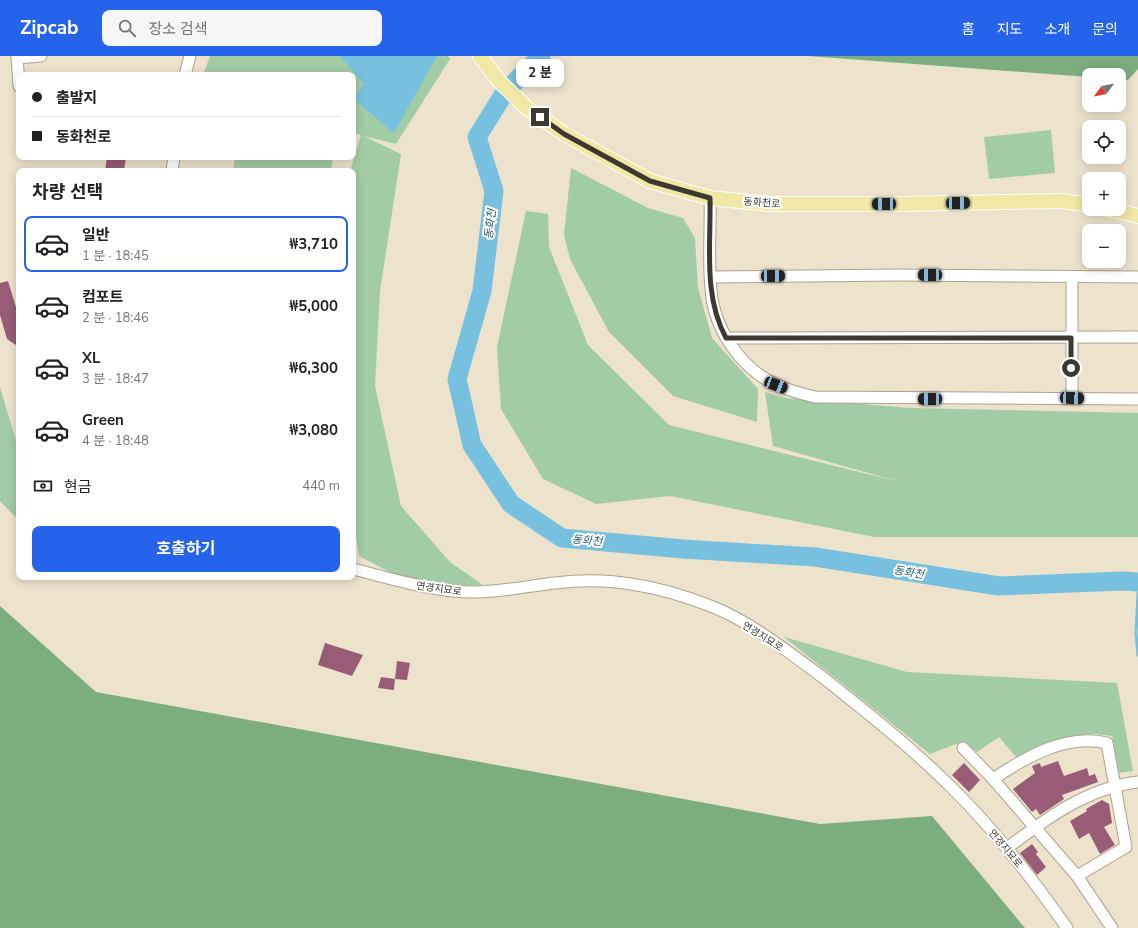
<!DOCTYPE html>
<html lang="ko">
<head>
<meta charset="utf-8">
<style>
  :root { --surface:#fff; --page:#f6f6f6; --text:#222; --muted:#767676; --line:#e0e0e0; --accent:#2563eb }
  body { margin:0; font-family:"Nunito Sans","Noto Sans KR",sans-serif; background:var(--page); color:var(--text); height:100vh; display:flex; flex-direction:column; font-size:15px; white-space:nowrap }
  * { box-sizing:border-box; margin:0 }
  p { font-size:13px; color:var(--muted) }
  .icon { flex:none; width:22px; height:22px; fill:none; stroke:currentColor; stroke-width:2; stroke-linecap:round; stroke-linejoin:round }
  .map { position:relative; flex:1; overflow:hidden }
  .side { position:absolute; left:16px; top:112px; width:340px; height:412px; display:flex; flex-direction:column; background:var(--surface); border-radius:8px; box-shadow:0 2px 10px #0003 }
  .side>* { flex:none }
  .banner { position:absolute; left:16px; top:16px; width:340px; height:88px; border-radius:8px; box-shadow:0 2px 10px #0003; display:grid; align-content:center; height:88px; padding:0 16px; background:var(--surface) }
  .needle { width:26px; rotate:238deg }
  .controls { position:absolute; left:1082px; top:12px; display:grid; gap:8px }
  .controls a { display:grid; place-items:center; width:44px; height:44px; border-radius:8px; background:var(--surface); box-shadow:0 2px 10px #0003; font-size:20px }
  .end { position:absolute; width:18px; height:18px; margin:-9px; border:5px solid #3d3830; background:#fff; box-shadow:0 0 0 2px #fff }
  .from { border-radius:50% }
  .bubble { position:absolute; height:28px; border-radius:8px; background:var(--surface); box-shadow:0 2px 10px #0003; font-size:13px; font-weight:700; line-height:28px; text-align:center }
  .car { position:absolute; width:12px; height:24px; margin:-12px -6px; border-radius:5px; box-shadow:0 0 3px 1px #0007; background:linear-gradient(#222 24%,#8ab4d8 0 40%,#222 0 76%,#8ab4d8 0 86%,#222 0) }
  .banner b { display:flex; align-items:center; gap:14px; height:38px; font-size:15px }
  .banner b+b { border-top:1px solid var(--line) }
  .banner i { width:10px; height:10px; background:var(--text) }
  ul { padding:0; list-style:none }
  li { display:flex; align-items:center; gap:12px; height:56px; margin:0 8px 6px; padding:0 8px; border:2px solid transparent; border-radius:8px }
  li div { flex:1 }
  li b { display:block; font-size:15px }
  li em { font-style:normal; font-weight:700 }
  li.on { border-color:var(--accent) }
  li>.icon { width:36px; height:36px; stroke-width:1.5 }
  h2 { padding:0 16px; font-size:18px; line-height:48px }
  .pay { display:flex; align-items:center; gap:10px; height:44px; padding:0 16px; font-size:15px }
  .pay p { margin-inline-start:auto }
  .action { display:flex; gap:8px; margin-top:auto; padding:8px 16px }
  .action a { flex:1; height:46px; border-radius:8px; background:var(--accent); color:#fff; font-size:16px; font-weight:700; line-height:46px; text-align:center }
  header { display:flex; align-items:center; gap:24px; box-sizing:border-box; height:56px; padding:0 20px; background:var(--accent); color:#fff }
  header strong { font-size:19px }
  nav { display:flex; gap:22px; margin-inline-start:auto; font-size:14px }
  .search { width:280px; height:36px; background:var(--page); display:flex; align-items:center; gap:10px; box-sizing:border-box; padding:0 14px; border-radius:8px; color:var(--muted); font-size:15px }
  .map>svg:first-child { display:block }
  .green { fill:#a2cca5 }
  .forest { fill:#7bad7f }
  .water { fill:#78c0df }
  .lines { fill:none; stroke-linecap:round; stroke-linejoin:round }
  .stream { stroke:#78c0df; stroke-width:3 }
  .river { stroke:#78c0df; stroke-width:19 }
  .building { fill:#985c76 }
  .minor-casing { stroke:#aca28d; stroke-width:13 }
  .major-casing { stroke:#fff; stroke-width:16 }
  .minor { stroke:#fff; stroke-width:11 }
  .major { stroke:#f1e8a5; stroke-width:14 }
  .route { stroke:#3d3830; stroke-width:5 }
  .labels { text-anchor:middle; stroke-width:4; stroke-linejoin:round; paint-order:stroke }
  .street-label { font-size:10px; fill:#3d3830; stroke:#fff }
  .water-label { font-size:11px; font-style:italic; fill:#245c73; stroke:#fff }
</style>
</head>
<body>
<header>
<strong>Zipcab</strong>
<div class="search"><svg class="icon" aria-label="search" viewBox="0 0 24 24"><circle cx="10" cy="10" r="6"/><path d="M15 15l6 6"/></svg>장소 검색</div>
<nav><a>홈</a><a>지도</a><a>소개</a><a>문의</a></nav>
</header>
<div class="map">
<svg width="1138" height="872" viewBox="0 0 1138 872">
  <rect width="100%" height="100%" fill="#ede2cc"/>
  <g class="green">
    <path d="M210 0H448L450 3 396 88 364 80 401 98 380 235 375 330 401 450 450 506 483 529 447 530 403 523 359 500 353 461V115H350L361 79 353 77V19H203Z"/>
    <path d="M1051 74 1055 117 989 123 984 81Z"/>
    <path d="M235 101H333L331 115H233Z"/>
    <path d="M571 112 648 152 683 162 695 182 698 232 712 282 758 333 757 366 673 340 609 276 570 203 564 179Z"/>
    <path d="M526 155 548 158 549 191 588 289 669 369 900 426 773 390 765 336 786 342 910 352 1138 357V481H874L670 440 596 448 543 423 501 353 497 291Z"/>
    <path d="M0 331 19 395V465L0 445Z"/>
    <path d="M784 581 907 616 1117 627 1133 715 1119 717 1112 680C1076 673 1047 687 1016 701L999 681 977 696 964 685 930 698Z"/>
  </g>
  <g class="forest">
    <path d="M808 0H1138V13L1128 24H1119V19H1089V21Z"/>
    <path d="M0 550 96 636 820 768 932 760 1025 872H0Z"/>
  </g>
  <path class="water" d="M340 0H437L394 77 354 43 364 28Z"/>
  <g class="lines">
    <path class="stream" d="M1138 537 1136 577 1138 599"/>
    <path class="river" d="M541 0 505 36 477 81 494 135 482 235 457 323 472 389 511 448 562 482 683 493 815 501 999 530 1122 525 1138 526"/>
  </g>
  <g class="building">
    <path d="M107 101H126L124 115H105Z"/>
    <path d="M8 225 19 261V291L7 283 0 259V227Z"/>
    <path d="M325 587 363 599 352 620 318 609Z"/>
    <path d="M397 605 410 607 407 624 395 623Z"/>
    <path d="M381 621 395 623 394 634 378 632Z"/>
    <path d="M1058 705 1064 720 1087 712 1089 720 1095 718 1098 726 1062 739 1064 743 1040 759 1036 753 1032 756 1013 733 1035 717 1032 710 1040 707 1041 711Z"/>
    <path d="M964 707 980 724 969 736 952 719Z"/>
    <path d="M1102 744 1109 748 1112 767 1104 771 1115 789 1100 798 1089 777 1079 783 1070 765 1087 755 1086 753Z"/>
    <path d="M1032 788 1038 796 1036 798 1046 811 1037 819 1020 797Z"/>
  </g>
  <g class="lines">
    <defs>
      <g id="minor">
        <path d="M17 0 19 30"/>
        <path d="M17 2 41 0"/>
        <path d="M185 19 190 0"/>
        <path d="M172 115 174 101"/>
        <path d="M710 142C711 172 708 203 711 234 714 273 741 313 777 329 790 335 802 338 815 341L1138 343"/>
        <path d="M711 221 898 219 1138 221"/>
        <path d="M726 282 1138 281"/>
        <path d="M1072 342V221"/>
        <path d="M353 513C393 523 433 536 474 536 501 536 528 530 555 527 579 524 607 524 631 528 659 532 688 541 713 551 749 565 790 597 821 620 864 654 912 692 951 731 995 774 1032 822 1067 872"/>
        <path d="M963 692 993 723 1077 820 1112 872"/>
        <path d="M993 723C1026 701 1067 677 1107 687L1126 791 1077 820"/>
        <path d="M1007 792C1047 762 1087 732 1138 726"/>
      </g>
      <g id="major">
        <path d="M480 0 499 25 527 52 564 78 650 125 710 142 768 148H899L1063 145 1089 149"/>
        <path d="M1109 153 1138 160"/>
      </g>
    </defs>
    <use href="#minor" class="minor-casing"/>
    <use href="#major" class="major-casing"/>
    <use href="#minor" class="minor"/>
    <use href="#major" class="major"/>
  </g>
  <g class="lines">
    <path class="route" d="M540 61 564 78 650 125 710 142C711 189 703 240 726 282H1071V312"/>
  </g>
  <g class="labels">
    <g class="street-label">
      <text transform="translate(762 146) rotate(4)" y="4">동화천로</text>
      <text transform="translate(439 532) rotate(8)" y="4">연경지묘로</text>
      <text transform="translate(763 580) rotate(32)" y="4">연경지묘로</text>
      <text transform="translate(1006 792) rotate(50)" y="4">연경지묘로</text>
    </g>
    <g class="water-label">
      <text transform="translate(490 168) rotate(-83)" y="4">동화천</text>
      <text transform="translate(587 484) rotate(5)" y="4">동화천</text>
      <text transform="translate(909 516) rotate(9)" y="4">동화천</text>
    </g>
  </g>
</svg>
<div class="controls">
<a><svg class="needle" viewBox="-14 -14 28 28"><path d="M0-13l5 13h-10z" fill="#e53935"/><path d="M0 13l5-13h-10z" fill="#767676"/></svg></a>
<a><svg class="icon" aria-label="locate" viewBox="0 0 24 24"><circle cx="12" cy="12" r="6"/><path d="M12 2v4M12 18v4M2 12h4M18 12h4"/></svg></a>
<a>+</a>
<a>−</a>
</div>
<i class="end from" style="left:1071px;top:312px"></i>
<i class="end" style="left:540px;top:61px"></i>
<div class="bubble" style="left:516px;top:3px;width:48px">2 분</div>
<i class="car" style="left:958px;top:147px;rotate:89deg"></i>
<i class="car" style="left:884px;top:148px;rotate:270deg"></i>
<i class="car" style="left:930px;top:219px;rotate:270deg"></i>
<i class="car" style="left:773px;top:220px;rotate:89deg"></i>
<i class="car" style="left:776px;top:329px;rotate:111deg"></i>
<i class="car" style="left:1072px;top:342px;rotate:92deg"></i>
<i class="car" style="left:930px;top:343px;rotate:270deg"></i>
<div class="banner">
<b><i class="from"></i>출발지</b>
<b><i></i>동화천로</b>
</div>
<section class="side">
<h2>차량 선택</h2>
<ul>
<li class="on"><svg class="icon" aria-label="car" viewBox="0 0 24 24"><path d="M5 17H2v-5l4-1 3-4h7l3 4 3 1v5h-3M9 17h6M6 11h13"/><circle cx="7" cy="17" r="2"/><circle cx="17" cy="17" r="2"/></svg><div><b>일반</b><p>1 분 · 18:45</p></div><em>₩3,710</em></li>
<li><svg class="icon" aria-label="car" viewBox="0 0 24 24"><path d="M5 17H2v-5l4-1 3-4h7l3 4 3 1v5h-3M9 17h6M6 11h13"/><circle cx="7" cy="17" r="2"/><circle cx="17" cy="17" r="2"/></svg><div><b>컴포트</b><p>2 분 · 18:46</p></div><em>₩5,000</em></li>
<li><svg class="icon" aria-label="car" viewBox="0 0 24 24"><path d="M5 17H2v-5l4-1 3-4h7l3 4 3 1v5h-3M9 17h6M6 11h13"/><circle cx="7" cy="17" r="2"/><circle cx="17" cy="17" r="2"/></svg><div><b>XL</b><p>3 분 · 18:47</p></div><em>₩6,300</em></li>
<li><svg class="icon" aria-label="car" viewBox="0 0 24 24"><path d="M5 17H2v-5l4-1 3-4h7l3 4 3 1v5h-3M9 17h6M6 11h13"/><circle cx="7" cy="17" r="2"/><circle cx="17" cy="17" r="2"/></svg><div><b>Green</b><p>4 분 · 18:48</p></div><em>₩3,080</em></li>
</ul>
<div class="pay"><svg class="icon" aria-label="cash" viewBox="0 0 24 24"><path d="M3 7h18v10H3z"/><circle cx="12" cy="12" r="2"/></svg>현금<p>440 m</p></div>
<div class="action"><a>호출하기</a></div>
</section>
</div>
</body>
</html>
